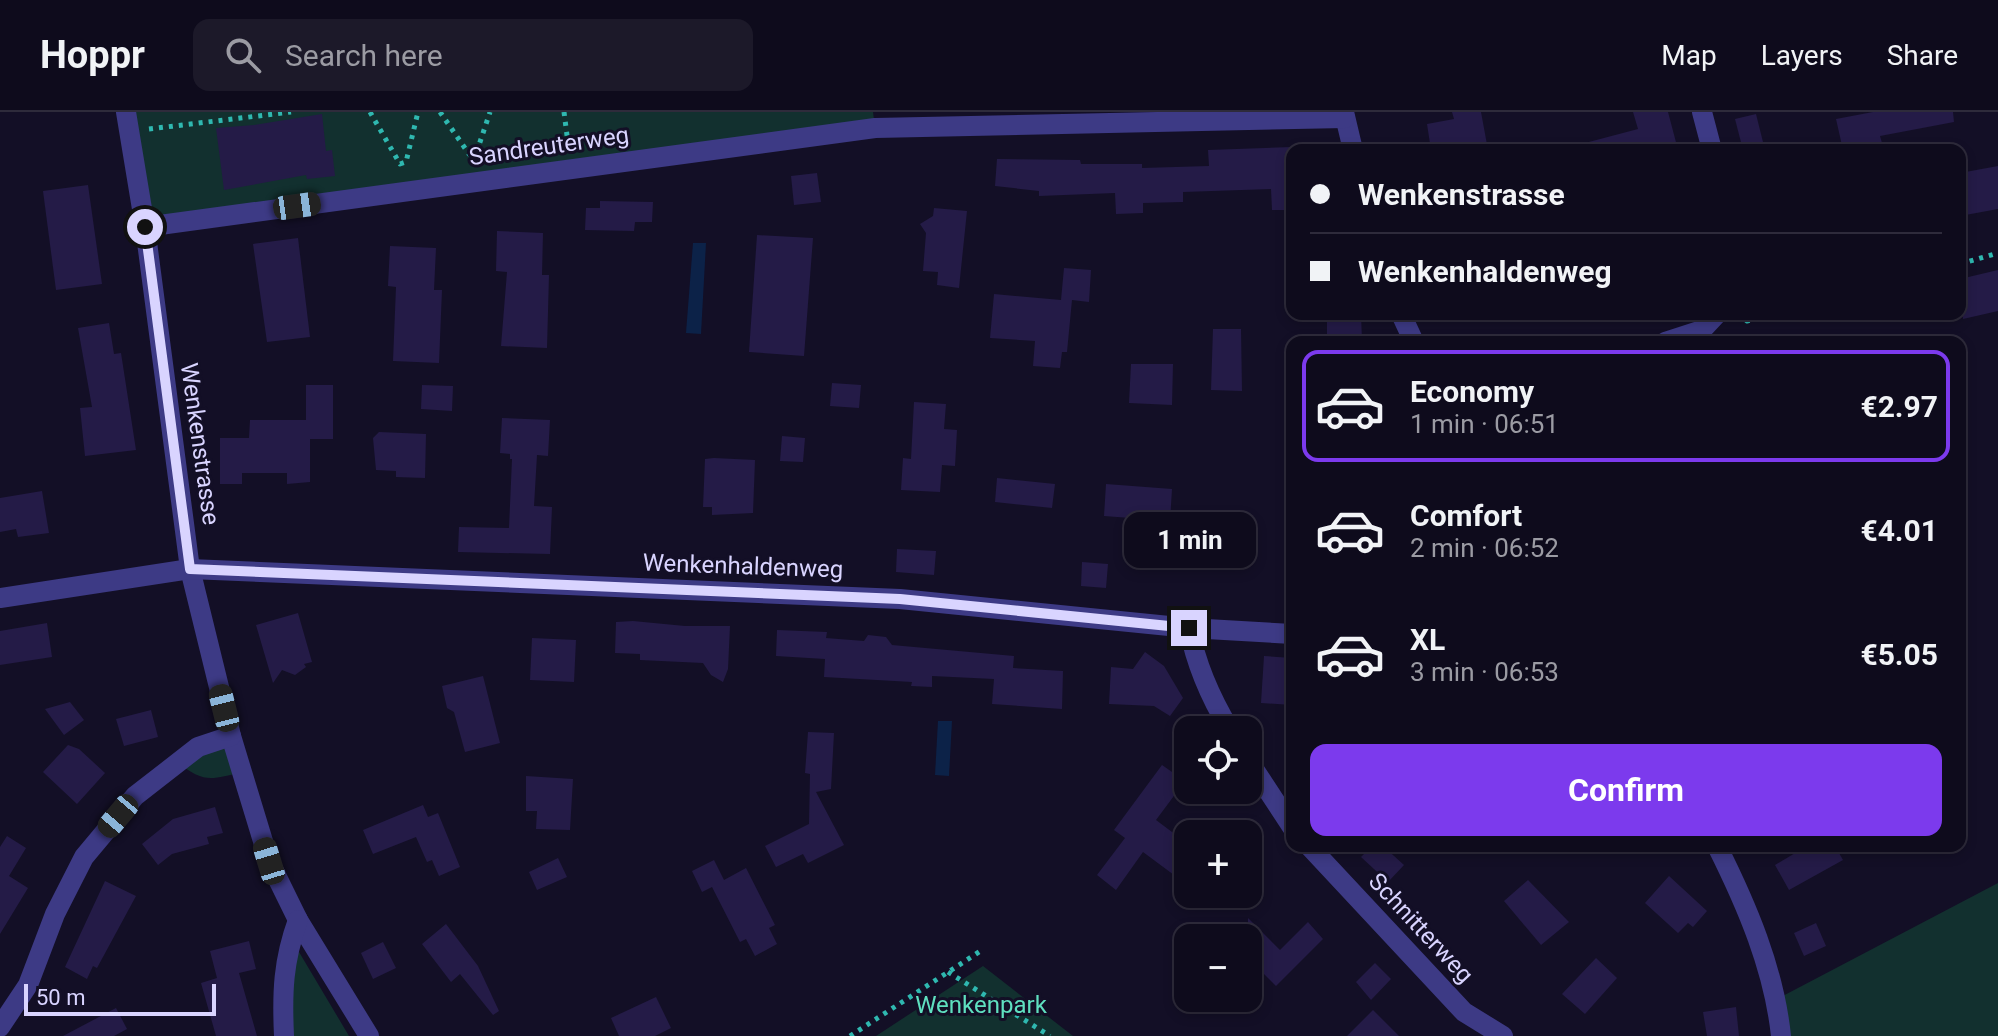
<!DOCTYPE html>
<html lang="en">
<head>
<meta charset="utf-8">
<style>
  :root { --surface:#0e0b1c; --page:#1c1929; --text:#f1f3f6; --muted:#9b9ba3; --line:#2e2b3b; --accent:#7c3aed }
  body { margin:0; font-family:Roboto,sans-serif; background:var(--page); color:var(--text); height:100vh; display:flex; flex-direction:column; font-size:30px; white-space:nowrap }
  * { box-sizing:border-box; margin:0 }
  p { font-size:26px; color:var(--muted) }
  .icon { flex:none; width:44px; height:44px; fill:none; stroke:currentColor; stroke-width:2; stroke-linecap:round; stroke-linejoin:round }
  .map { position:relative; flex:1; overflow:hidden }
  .drawer { position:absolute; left:1286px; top:224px; width:680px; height:516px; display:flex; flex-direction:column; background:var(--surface); border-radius:16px; box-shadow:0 4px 12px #0003,0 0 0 2px var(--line) }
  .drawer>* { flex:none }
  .guide { position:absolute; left:1286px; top:32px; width:680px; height:176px; border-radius:16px; box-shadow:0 4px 12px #0003,0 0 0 2px var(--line); display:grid; align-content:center; height:176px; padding:0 24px; background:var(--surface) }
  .tools { position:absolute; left:1174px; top:604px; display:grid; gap:16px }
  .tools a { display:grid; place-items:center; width:88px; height:88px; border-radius:16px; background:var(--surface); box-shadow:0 4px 12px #0003,0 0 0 2px var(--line); font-size:40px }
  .scale { position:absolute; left:24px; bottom:20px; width:192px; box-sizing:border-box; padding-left:8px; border:4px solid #d9d4ff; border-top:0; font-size:22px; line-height:28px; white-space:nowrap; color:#d9d4ff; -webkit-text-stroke:6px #130f26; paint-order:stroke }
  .end { position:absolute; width:36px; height:36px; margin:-18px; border:10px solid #d9d4ff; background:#111; box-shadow:0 0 0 4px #111 }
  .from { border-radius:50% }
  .bubble { position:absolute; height:56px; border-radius:16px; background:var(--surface); box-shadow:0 4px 12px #0003,0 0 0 2px var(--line); font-size:26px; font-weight:700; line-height:56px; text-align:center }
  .car { position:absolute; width:24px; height:48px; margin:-24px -12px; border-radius:10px; box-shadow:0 0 6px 2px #0007; background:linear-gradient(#222 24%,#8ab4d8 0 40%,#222 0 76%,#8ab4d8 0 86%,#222 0) }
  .guide b { display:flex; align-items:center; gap:28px; height:76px; font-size:30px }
  .guide b+b { border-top:2px solid var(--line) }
  .guide i { width:20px; height:20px; background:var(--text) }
  ul { padding:14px 0 0; list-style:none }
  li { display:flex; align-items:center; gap:24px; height:112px; margin:0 16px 12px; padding:0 8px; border:4px solid transparent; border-radius:16px }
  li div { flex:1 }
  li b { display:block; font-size:30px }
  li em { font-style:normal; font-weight:700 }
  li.current { border-color:var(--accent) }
  li>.icon { width:72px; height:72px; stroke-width:1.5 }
  .button { display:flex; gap:16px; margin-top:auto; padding:16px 24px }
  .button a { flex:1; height:92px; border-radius:16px; background:var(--accent); color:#fff; font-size:32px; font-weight:700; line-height:92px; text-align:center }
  header { display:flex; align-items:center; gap:48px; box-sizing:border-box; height:112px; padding:0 40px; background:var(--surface); border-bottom:2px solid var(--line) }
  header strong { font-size:38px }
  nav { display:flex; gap:44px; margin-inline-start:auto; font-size:28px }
  .search { width:560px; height:72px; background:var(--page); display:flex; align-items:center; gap:20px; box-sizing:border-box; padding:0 28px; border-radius:16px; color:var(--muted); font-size:30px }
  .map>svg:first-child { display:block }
  .green { fill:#12302f }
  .water { fill:#0c2248 }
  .building { fill:#241b47 }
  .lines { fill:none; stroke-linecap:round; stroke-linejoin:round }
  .path { stroke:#2fb8b0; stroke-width:5; stroke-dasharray:4 6; stroke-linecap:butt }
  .minor { stroke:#3d3a85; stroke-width:20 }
  .route { stroke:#d9d4ff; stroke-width:10 }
  .labels { text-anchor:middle; stroke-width:6; stroke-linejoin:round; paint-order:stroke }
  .street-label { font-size:24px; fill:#d9d4ff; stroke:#130f26 }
  .park-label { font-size:24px; fill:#5fe0c0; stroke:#130f26 }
</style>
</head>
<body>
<header>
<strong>Hoppr</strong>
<div class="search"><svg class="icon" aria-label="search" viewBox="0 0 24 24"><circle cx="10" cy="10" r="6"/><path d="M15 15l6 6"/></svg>Search here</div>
<nav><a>Map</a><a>Layers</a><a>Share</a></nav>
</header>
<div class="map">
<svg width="1998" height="924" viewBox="0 0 1998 924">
  <rect width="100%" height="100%" fill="#130f26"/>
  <g class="green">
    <path d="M126 0H873L875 16 145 115Z"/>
    <path d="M231 624 242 660C210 668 204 671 177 650Z"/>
    <path d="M1998 771V924H1786L1777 887Z"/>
    <path d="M299 840 349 924H289L290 848Z"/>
    <path d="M983 854 1073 924H876Z"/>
  </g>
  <g class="water">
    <path d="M693 131H706L701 222 686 221Z"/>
    <path d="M938 609H952L949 664 935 663Z"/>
  </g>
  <g class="building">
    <path d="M1452 0H1481L1488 38H1431L1427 12 1454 7Z"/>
    <path d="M1633 0H1668L1677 34 1662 38H1586L1585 31 1638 17Z"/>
    <path d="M1873 0H1953L1954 10 1880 24 1884 38H1843L1836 7Z"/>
    <path d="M322 2 326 39 332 38 335 64 307 67 306 63 224 78 216 16 254 13Z"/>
    <path d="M1756 2 1765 38H1743L1735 7Z"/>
    <path d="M1292 35V98H1272L1271 77 1183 80V90L1143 91V101L1116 102 1115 81 1039 84V79L995 74 997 47 1080 48 1081 52H1142V56L1209 54 1208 38Z"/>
    <path d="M1998 54V97L1960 104V61Z"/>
    <path d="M817 61 821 90 794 93 791 64Z"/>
    <path d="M88 73 102 172 56 178 43 79Z"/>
    <path d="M600 89 653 90 652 110H635L634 119 585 118 586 96H600Z"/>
    <path d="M934 96 967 99 959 176 937 173 938 160 923 159 926 121 920 112 933 104Z"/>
    <path d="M497 119 543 121 542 163H549L547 236 501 234 507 160 496 159Z"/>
    <path d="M757 123 813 126 804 244 749 240Z"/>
    <path d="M298 126 310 225 267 230 253 132Z"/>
    <path d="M390 134 436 136 434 178H442L439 251 393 249 396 175 388 174Z"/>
    <path d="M1064 156 1091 158 1089 190 1072 188 1067 240H1062L1060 256 1033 254 1035 229 990 226 994 182 1061 188Z"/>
    <path d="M1998 158V199L1963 207 1960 167Z"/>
    <path d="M1327 202H1361L1362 229 1327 228Z"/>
    <path d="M109 211 114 242 121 241 136 338 85 344 80 296 92 295 78 216Z"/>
    <path d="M1213 217H1241L1242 279 1211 278Z"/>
    <path d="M1131 252H1173L1172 293 1129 291Z"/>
    <path d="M832 271 861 273 859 296 830 294Z"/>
    <path d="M306 273H333V327H310V370L287 372V361H242V372H220V326H249L250 308H306Z"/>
    <path d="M422 273 453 274 452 299 421 297Z"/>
    <path d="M914 290 946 292 944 317 957 318 955 354 942 353 940 380 901 378 903 346 911 347Z"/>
    <path d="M502 306 550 308 548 344 537 343 534 394 552 395 550 442 458 440 459 415 509 416 512 347H510V342L500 341Z"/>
    <path d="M379 320 426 322 425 366 396 365V359L376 358 373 326Z"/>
    <path d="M782 324 805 326 803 350 780 349Z"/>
    <path d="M714 346 755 348 753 401 712 403V395H703L705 347Z"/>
    <path d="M997 366 1055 372 1052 396 995 390Z"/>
    <path d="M1106 372 1172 377 1170 409 1104 404Z"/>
    <path d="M42 379 49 421 18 425 16 417 0 420V386Z"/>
    <path d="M897 437 936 439 934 463 896 460Z"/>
    <path d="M1082 450 1108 452 1106 476 1081 474Z"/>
    <path d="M298 501 312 550 304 552 306 555 295 563 282 558 273 571 256 513Z"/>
    <path d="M633 509 685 514H730L728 557 723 570 711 563 703 551 640 548V542L615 541 616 510Z"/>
    <path d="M47 511 52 545 0 553V519Z"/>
    <path d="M777 518 827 520 826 526 864 529 868 523 886 525 892 533 1014 544 1013 556 1063 559 1062 597 992 592 994 567 932 564V575L911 574 912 570 824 565 825 547 776 544Z"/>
    <path d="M532 526 576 528 574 570 530 568Z"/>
    <path d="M1145 540 1164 554 1183 586 1170 604 1154 594 1109 592 1111 555 1133 557Z"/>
    <path d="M1264 544 1292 546V593L1261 591Z"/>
    <path d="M483 564 500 631 465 640 454 600 447 596 442 574Z"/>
    <path d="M70 590 84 608 64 623 45 597Z"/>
    <path d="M151 598 158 625 124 634 116 607Z"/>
    <path d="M808 620 834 621 831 677 816 680 844 733 808 751 803 742 776 755 765 734 809 712 810 662 805 661Z"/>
    <path d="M68 633 79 637 105 661 77 692 43 660Z"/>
    <path d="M1162 653 1185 669 1156 708 1188 732V745L1174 763 1143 740 1116 778 1097 763 1125 726 1114 718Z"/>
    <path d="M526 664 573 667 570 718 536 717 537 699H526Z"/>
    <path d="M423 693 428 705 438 701 460 755 439 764 432 748 427 750 416 725 373 742 363 718Z"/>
    <path d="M215 695 223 721 207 725 209 732 172 742 158 753 142 732 173 707Z"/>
    <path d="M7 724 26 736 9 764 28 776 0 822V735Z"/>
    <path d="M1372 734H1383L1404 753 1388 770 1361 745Z"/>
    <path d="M1807 734H1835L1843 748 1789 778 1775 753Z"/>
    <path d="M558 746 567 765 537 778 529 760Z"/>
    <path d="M714 748 724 768 746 756 775 813 769 816 777 832 755 844 746 827 740 830 712 775 702 780 692 759Z"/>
    <path d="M1669 764 1707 799 1693 815 1688 811 1678 821 1645 791Z"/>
    <path d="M1528 768 1569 810 1541 833 1504 789Z"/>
    <path d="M105 769 136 784 97 856 93 854 87 867 65 855Z"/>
    <path d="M1248 806 1280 838 1308 810 1323 827 1276 874 1248 846Z"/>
    <path d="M1816 811 1826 834 1804 844 1794 821Z"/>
    <path d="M446 812 478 854 499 899 493 903 460 862 451 870 422 832Z"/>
    <path d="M249 829 256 857 239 861 257 924H216L201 871 217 866 210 839Z"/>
    <path d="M383 830 396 856 373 867 361 841Z"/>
    <path d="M1596 846 1617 866 1585 902 1562 882Z"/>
    <path d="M1375 851 1391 867 1371 888 1356 870Z"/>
    <path d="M656 885 671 916 655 924H619L611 906Z"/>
    <path d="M1736 895 1739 924H1707L1703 900Z"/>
    <path d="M116 896 127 917 114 924H63Z"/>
    <path d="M1373 898 1399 924H1347Z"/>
  </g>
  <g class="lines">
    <g class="path">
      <path d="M370 0 400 52 406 50 418 0"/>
      <path d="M440 0 469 42H476L490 0"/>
      <path d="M564 0 569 39"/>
      <path d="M149 17 291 0"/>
      <path d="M1960 152 1998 141"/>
      <path d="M1738 202 1747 209 1773 202"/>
      <path d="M948 860 1050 924"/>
      <path d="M850 924 982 838"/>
    </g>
    <g class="minor">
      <path d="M126 0 145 115 190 457 231 624 269 749 298 808 369 924"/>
      <path d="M1344 0 1353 38"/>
      <path d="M1702 0 1712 38"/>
      <path d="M145 115 875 16 1345 6"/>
      <path d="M1401 202 1414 230"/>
      <path d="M1665 230 1702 218 1717 202"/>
      <path d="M0 486 190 457 900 487 1189 516 1292 522"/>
      <path d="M1189 516C1196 553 1210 585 1230 618"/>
      <path d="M1248 648 1292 715"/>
      <path d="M1309 734 1464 900 1503 924"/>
      <path d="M1717 734C1747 794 1774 857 1781 924"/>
      <path d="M0 915 28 873 55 802 84 745 135 684 198 635 231 624"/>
      <path d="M284 924C282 881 283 849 298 808"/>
    </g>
  </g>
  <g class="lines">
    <path class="route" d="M145 115 190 457 900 487 1189 516"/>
  </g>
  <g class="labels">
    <g class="street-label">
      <text transform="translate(549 34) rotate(-8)" y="8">Sandreuterweg</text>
      <text transform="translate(200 332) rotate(82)" y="8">Wenkenstrasse</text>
      <text transform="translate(743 454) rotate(2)" y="8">Wenkenhaldenweg</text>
      <text transform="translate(1421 816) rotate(47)" y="8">Schnitterweg</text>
    </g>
    <g class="park-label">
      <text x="981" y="901">Wenkenpark</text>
    </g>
  </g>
</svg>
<div class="tools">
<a><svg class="icon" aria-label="locate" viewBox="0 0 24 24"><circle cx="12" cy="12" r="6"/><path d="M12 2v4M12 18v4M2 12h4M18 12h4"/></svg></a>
<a>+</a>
<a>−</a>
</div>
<div class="scale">50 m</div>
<i class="end from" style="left:145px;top:115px"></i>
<i class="end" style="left:1189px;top:516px"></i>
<div class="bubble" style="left:1124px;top:400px;width:132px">1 min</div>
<i class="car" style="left:297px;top:94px;rotate:82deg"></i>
<i class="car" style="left:224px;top:596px;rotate:346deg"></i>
<i class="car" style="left:118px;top:704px;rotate:220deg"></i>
<i class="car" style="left:269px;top:749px;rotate:343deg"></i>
<div class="guide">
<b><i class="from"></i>Wenkenstrasse</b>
<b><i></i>Wenkenhaldenweg</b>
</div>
<section class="drawer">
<ul>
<li class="current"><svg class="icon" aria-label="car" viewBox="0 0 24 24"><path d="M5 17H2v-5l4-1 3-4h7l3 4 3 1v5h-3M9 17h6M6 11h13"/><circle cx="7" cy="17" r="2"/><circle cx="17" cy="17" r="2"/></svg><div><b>Economy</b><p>1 min · 06:51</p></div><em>€2.97</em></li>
<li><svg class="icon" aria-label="car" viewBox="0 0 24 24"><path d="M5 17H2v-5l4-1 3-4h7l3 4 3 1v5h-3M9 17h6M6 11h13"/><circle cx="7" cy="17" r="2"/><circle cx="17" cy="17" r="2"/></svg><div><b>Comfort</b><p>2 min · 06:52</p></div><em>€4.01</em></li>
<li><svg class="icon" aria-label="car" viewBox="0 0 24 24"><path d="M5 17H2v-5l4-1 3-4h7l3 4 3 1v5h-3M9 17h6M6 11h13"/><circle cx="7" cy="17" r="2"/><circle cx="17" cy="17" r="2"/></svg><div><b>XL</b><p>3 min · 06:53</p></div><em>€5.05</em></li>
</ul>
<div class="button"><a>Confirm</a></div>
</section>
</div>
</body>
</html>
